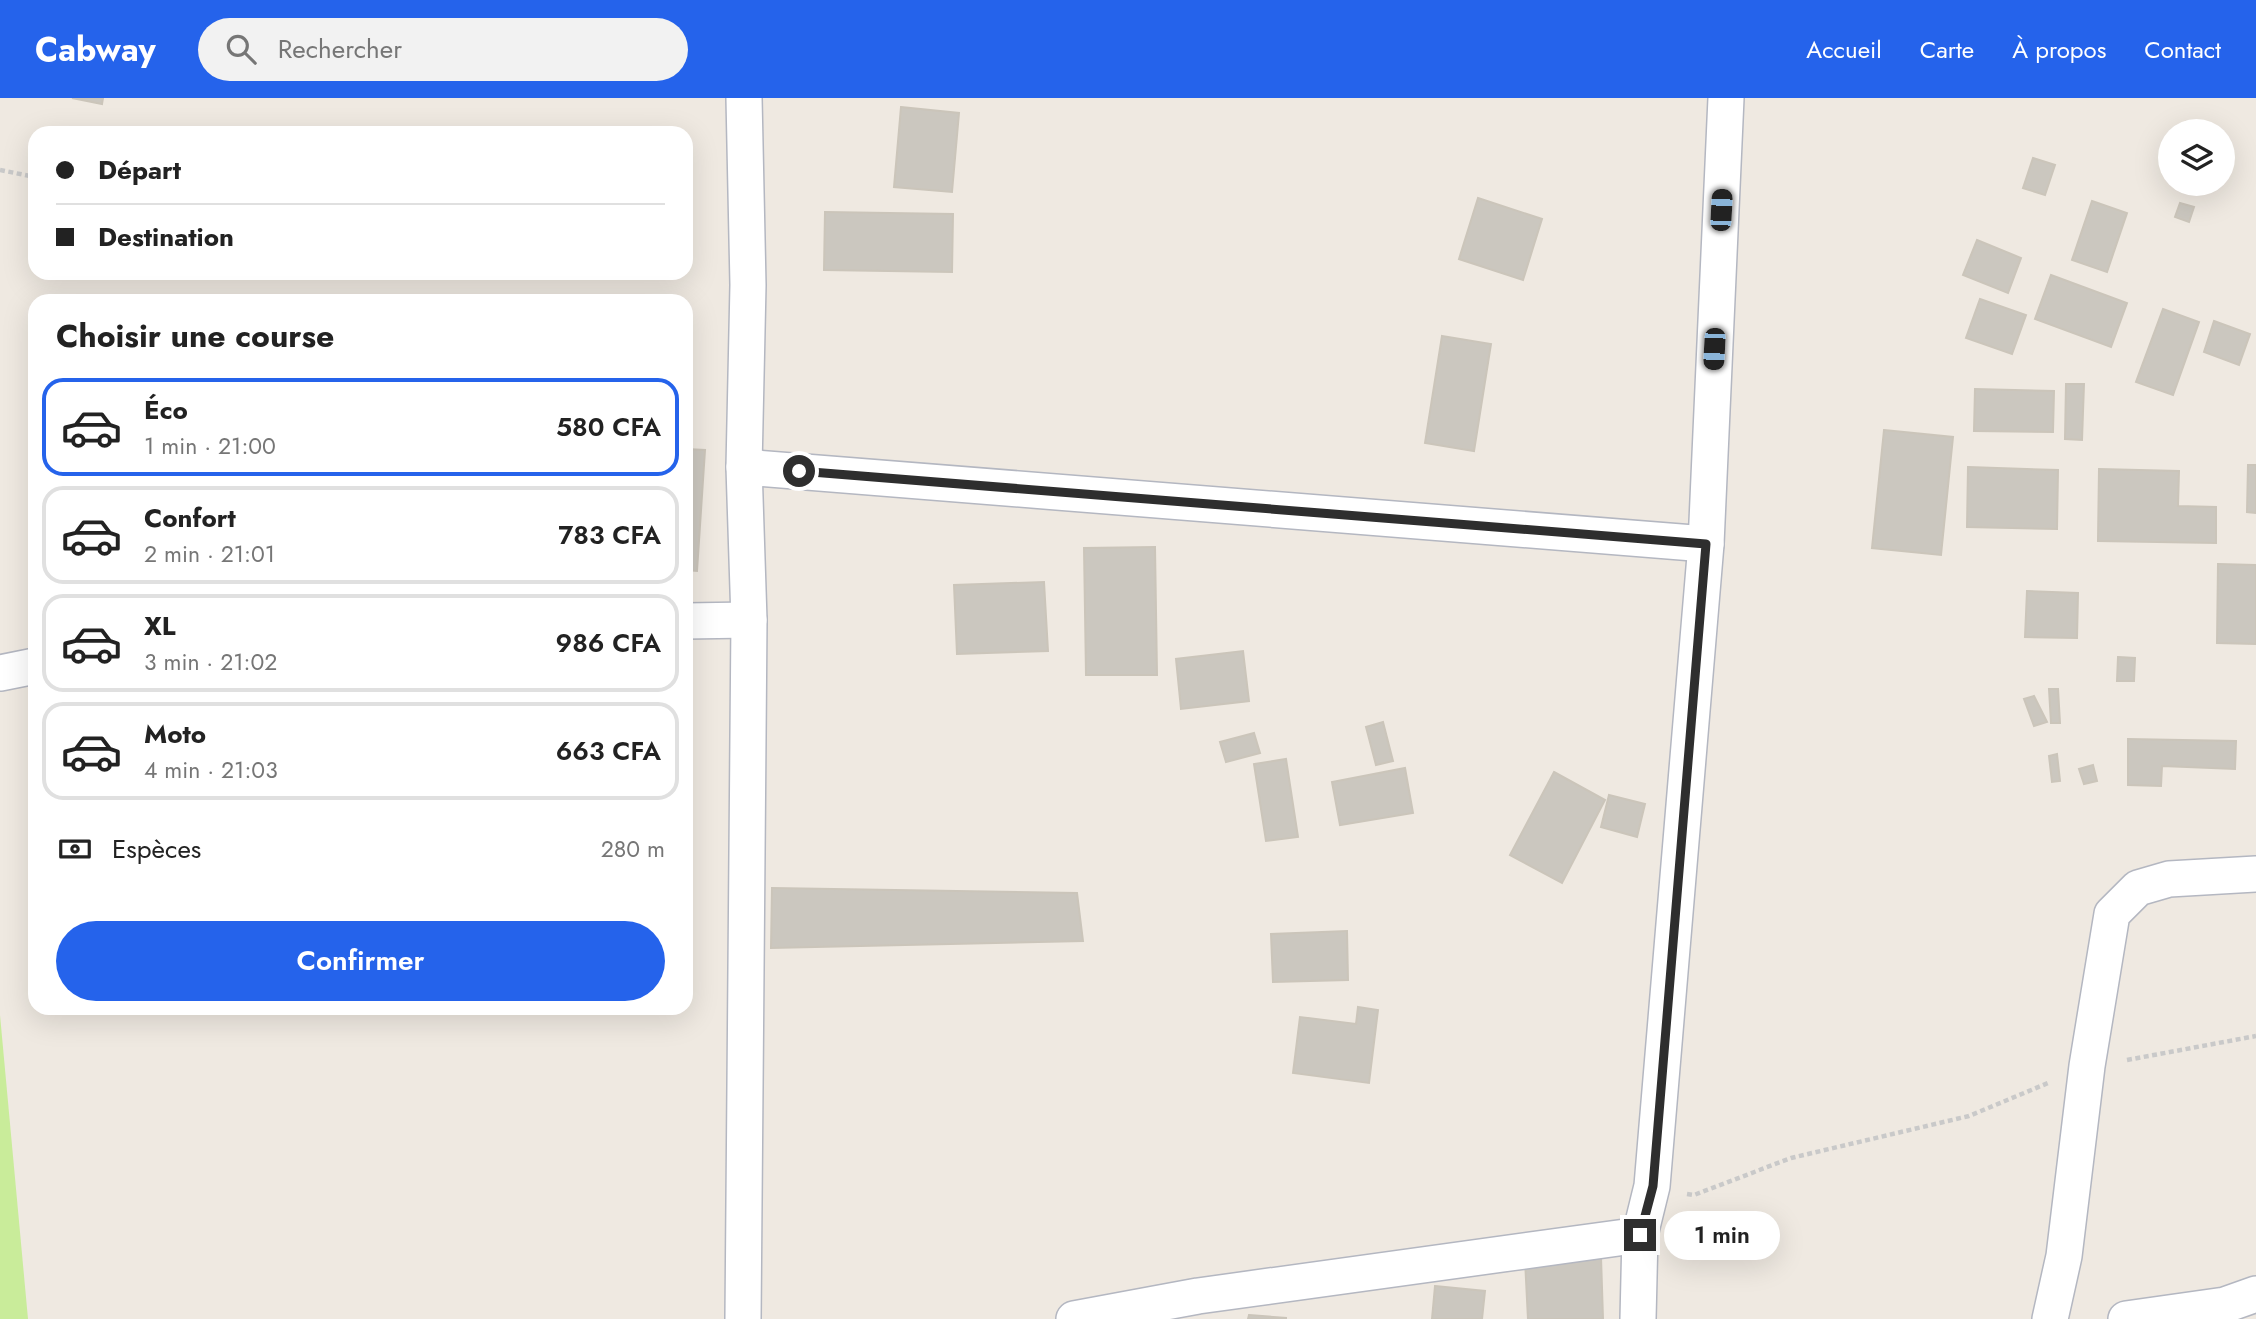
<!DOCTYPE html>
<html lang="fr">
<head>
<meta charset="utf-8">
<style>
  :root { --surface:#fff; --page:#f2f2f2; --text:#222; --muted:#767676; --line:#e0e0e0; --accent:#2563eb }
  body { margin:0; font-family:Jost,sans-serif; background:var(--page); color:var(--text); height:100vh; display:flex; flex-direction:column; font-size:26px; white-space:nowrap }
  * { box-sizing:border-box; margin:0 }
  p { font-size:23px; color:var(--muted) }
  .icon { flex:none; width:38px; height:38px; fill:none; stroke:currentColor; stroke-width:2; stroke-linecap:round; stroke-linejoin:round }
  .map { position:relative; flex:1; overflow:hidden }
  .drawer { position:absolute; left:28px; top:196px; width:665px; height:721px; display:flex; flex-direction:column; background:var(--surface); border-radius:21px; box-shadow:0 7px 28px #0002 }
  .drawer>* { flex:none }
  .guide { position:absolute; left:28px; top:28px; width:665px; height:154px; border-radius:21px; box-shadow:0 7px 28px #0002; display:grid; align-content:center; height:154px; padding:0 28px; background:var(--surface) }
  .controls { position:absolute; left:2158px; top:21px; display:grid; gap:14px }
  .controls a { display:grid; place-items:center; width:77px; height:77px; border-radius:50%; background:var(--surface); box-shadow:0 7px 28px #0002; font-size:35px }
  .end { position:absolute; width:32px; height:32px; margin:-16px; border:9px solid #2e2e2e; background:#fff; box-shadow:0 0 0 4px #fff }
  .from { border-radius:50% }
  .bubble { position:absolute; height:49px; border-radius:24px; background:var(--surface); box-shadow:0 7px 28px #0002; font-size:23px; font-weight:600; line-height:49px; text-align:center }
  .car { position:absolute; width:21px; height:42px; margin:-21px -10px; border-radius:9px; box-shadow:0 0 5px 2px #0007; background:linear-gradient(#222 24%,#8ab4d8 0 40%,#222 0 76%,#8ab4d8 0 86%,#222 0) }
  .guide b { display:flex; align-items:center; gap:24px; height:66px; font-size:26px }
  .guide b+b { border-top:2px solid var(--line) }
  .guide i { width:18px; height:18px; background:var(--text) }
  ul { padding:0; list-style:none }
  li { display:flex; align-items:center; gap:21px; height:98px; margin:0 14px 10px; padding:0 14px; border:4px solid var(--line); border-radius:21px }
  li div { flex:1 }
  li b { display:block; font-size:26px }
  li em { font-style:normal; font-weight:600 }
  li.active { border-color:var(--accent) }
  li>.icon { width:63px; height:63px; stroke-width:1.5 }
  h2 { padding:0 28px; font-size:32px; line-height:84px }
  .pay { display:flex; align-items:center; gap:18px; height:77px; padding:0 28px; font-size:26px }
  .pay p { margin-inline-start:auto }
  .button { display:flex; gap:14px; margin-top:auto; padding:14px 28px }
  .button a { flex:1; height:80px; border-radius:42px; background:var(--accent); color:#fff; font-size:28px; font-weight:600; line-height:80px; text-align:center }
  header { display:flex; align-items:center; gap:42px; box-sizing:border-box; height:98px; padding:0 35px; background:var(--accent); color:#fff }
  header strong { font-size:33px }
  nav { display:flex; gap:38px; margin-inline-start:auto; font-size:24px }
  .search { width:490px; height:63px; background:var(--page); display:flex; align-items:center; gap:18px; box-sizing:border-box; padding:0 24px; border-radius:38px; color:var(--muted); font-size:26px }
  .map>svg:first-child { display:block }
  .pitch { fill:#c9ec9a }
  .building { fill:#cbc7bf; stroke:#cbc5ba; stroke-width:2 }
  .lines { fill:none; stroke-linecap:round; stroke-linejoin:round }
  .minor-casing { stroke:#b4b7c1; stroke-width:38 }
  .path { stroke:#c9c9c9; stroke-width:4.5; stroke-dasharray:5 3.5; stroke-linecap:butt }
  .minor { stroke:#fff; stroke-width:35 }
  .route { stroke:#2e2e2e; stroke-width:9 }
</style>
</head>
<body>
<header>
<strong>Cabway</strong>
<div class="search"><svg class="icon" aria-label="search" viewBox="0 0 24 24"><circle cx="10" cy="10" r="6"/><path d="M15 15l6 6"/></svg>Rechercher</div>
<nav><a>Accueil</a><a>Carte</a><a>À propos</a><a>Contact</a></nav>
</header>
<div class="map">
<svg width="2256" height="1221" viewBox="0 0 2256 1221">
  <rect width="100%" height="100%" fill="#efe9e1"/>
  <path class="pitch" d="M0 917 28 1221H0Z"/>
  <g class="building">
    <path d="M72 0H103L102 6Z"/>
    <path d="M901 9 959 15 952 94 894 89Z"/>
    <path d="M2186 24 2216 33H2183Z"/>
    <path d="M2033 60 2055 67 2045 97 2023 90Z"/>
    <path d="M1478 100 1542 121 1523 182 1459 161Z"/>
    <path d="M2092 103 2127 115 2107 174 2072 162Z"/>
    <path d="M2180 105 2194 109 2189 124 2175 119Z"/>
    <path d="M825 114 953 116 952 174 824 172Z"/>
    <path d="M1977 142 2021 160 2008 195 1963 177Z"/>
    <path d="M2051 177 2127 205 2111 249 2035 221Z"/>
    <path d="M1980 201 2026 217 2012 256 1966 240Z"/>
    <path d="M2163 211 2199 224 2173 297 2136 284Z"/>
    <path d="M2214 223 2250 236 2239 267 2204 254Z"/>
    <path d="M1442 238 1491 246 1474 353 1425 345Z"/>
    <path d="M2066 286H2084L2082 342 2065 341Z"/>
    <path d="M1975 291 2054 293 2053 334 1974 333Z"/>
    <path d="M1884 332 1953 339 1941 457 1872 450Z"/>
    <path d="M686 351 705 352 697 473 686 472Z"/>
    <path d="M2248 367H2256V415L2247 414Z"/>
    <path d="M1968 369 2058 372 2057 431 1967 429Z"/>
    <path d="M2099 371 2179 373 2178 408 2216 409V445L2098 443Z"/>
    <path d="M1155 449 1157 577H1086L1084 450Z"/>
    <path d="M2218 466 2256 467V546L2217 545Z"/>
    <path d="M1044 484 1048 553 957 556 954 487Z"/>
    <path d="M2027 493 2078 495 2077 540 2025 539Z"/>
    <path d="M1243 553 1249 603 1181 611 1176 561Z"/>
    <path d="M2118 559 2135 560 2134 583H2117Z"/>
    <path d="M2049 591H2058L2060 625H2051Z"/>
    <path d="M2034 598 2047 624 2034 628 2024 601Z"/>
    <path d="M1383 624 1393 663 1376 667 1366 629Z"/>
    <path d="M1254 635 1260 655 1226 664 1220 644Z"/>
    <path d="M2128 641 2236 643 2235 671 2162 668 2161 688 2128 687Z"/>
    <path d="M2057 656 2060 683 2052 684 2049 658Z"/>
    <path d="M1286 661 1298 739 1266 743 1254 666Z"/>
    <path d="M2093 667 2097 683 2084 686 2079 671Z"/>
    <path d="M1405 670 1413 715 1340 727 1332 684Z"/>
    <path d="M1554 674 1605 702 1562 785 1510 757Z"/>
    <path d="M1609 697 1645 706 1637 739 1601 729Z"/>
    <path d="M772 790 1077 795 1083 843 771 850Z"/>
    <path d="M1347 833 1348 882 1273 884 1271 836Z"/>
    <path d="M1358 909 1378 912 1369 985 1293 975 1300 919 1356 926Z"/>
    <path d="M1601 1159 1603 1221H1528L1525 1162Z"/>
    <path d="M1435 1188 1485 1193 1482 1221H1432Z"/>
    <path d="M1249 1217 1286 1220V1221H1248Z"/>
  </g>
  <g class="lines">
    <defs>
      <g id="minor">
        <path d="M744 369 1706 446"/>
        <path d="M686 523 749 522"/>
        <path d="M0 575 35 568"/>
        <path d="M743 1221 749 522 744 369 748 187 744 0"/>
        <path d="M1074 1221 1198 1198 1640 1137"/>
        <path d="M1638 1221 1640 1137 1652 1088 1706 446 1726 0"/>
        <path d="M2050 1221 2064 1158 2087 968 2112 816 2138 790 2169 781 2256 776"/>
        <path d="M2126 1221 2225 1207 2256 1196"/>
      </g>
    </defs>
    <use href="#minor" class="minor-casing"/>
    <g class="path">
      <path d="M0 72 35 79"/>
      <path d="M2127 962 2256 938"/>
      <path d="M1687 1096 1694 1097 1791 1060 1969 1018 2048 985"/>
    </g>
    <use href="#minor" class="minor"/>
  </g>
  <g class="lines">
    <path class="route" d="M799 373 1706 446 1653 1088 1640 1137"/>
  </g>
</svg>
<div class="controls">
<a><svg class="icon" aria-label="layers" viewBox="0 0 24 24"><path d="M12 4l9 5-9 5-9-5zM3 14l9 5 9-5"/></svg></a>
</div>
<i class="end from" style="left:799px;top:373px"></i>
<i class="end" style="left:1640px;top:1137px"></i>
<div class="bubble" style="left:1664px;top:1113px;width:116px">1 min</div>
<i class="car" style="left:1721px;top:112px;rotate:3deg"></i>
<i class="car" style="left:1714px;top:251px;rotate:183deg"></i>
<div class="guide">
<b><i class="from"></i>Départ</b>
<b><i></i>Destination</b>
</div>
<section class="drawer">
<h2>Choisir une course</h2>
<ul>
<li class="active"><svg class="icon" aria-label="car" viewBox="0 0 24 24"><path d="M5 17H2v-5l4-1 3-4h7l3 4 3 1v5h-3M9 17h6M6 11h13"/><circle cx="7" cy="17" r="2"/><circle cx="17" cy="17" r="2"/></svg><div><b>Éco</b><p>1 min · 21:00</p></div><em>580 CFA</em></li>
<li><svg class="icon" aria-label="car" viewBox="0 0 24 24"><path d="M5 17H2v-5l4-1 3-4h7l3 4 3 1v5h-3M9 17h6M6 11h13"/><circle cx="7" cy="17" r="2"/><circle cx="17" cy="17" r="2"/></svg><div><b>Confort</b><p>2 min · 21:01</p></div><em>783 CFA</em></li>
<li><svg class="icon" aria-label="car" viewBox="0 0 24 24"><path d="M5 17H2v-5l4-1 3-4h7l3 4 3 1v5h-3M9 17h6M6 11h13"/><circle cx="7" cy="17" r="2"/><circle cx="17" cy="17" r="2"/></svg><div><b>XL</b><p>3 min · 21:02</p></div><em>986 CFA</em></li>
<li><svg class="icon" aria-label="car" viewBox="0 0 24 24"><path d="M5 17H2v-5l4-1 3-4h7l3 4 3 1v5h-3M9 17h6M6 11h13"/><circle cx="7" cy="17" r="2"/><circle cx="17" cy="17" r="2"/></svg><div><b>Moto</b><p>4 min · 21:03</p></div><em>663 CFA</em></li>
</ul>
<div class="pay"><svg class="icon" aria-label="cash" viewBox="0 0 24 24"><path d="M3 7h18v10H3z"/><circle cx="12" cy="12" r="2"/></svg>Espèces<p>280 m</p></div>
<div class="button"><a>Confirmer</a></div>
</section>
</div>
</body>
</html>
